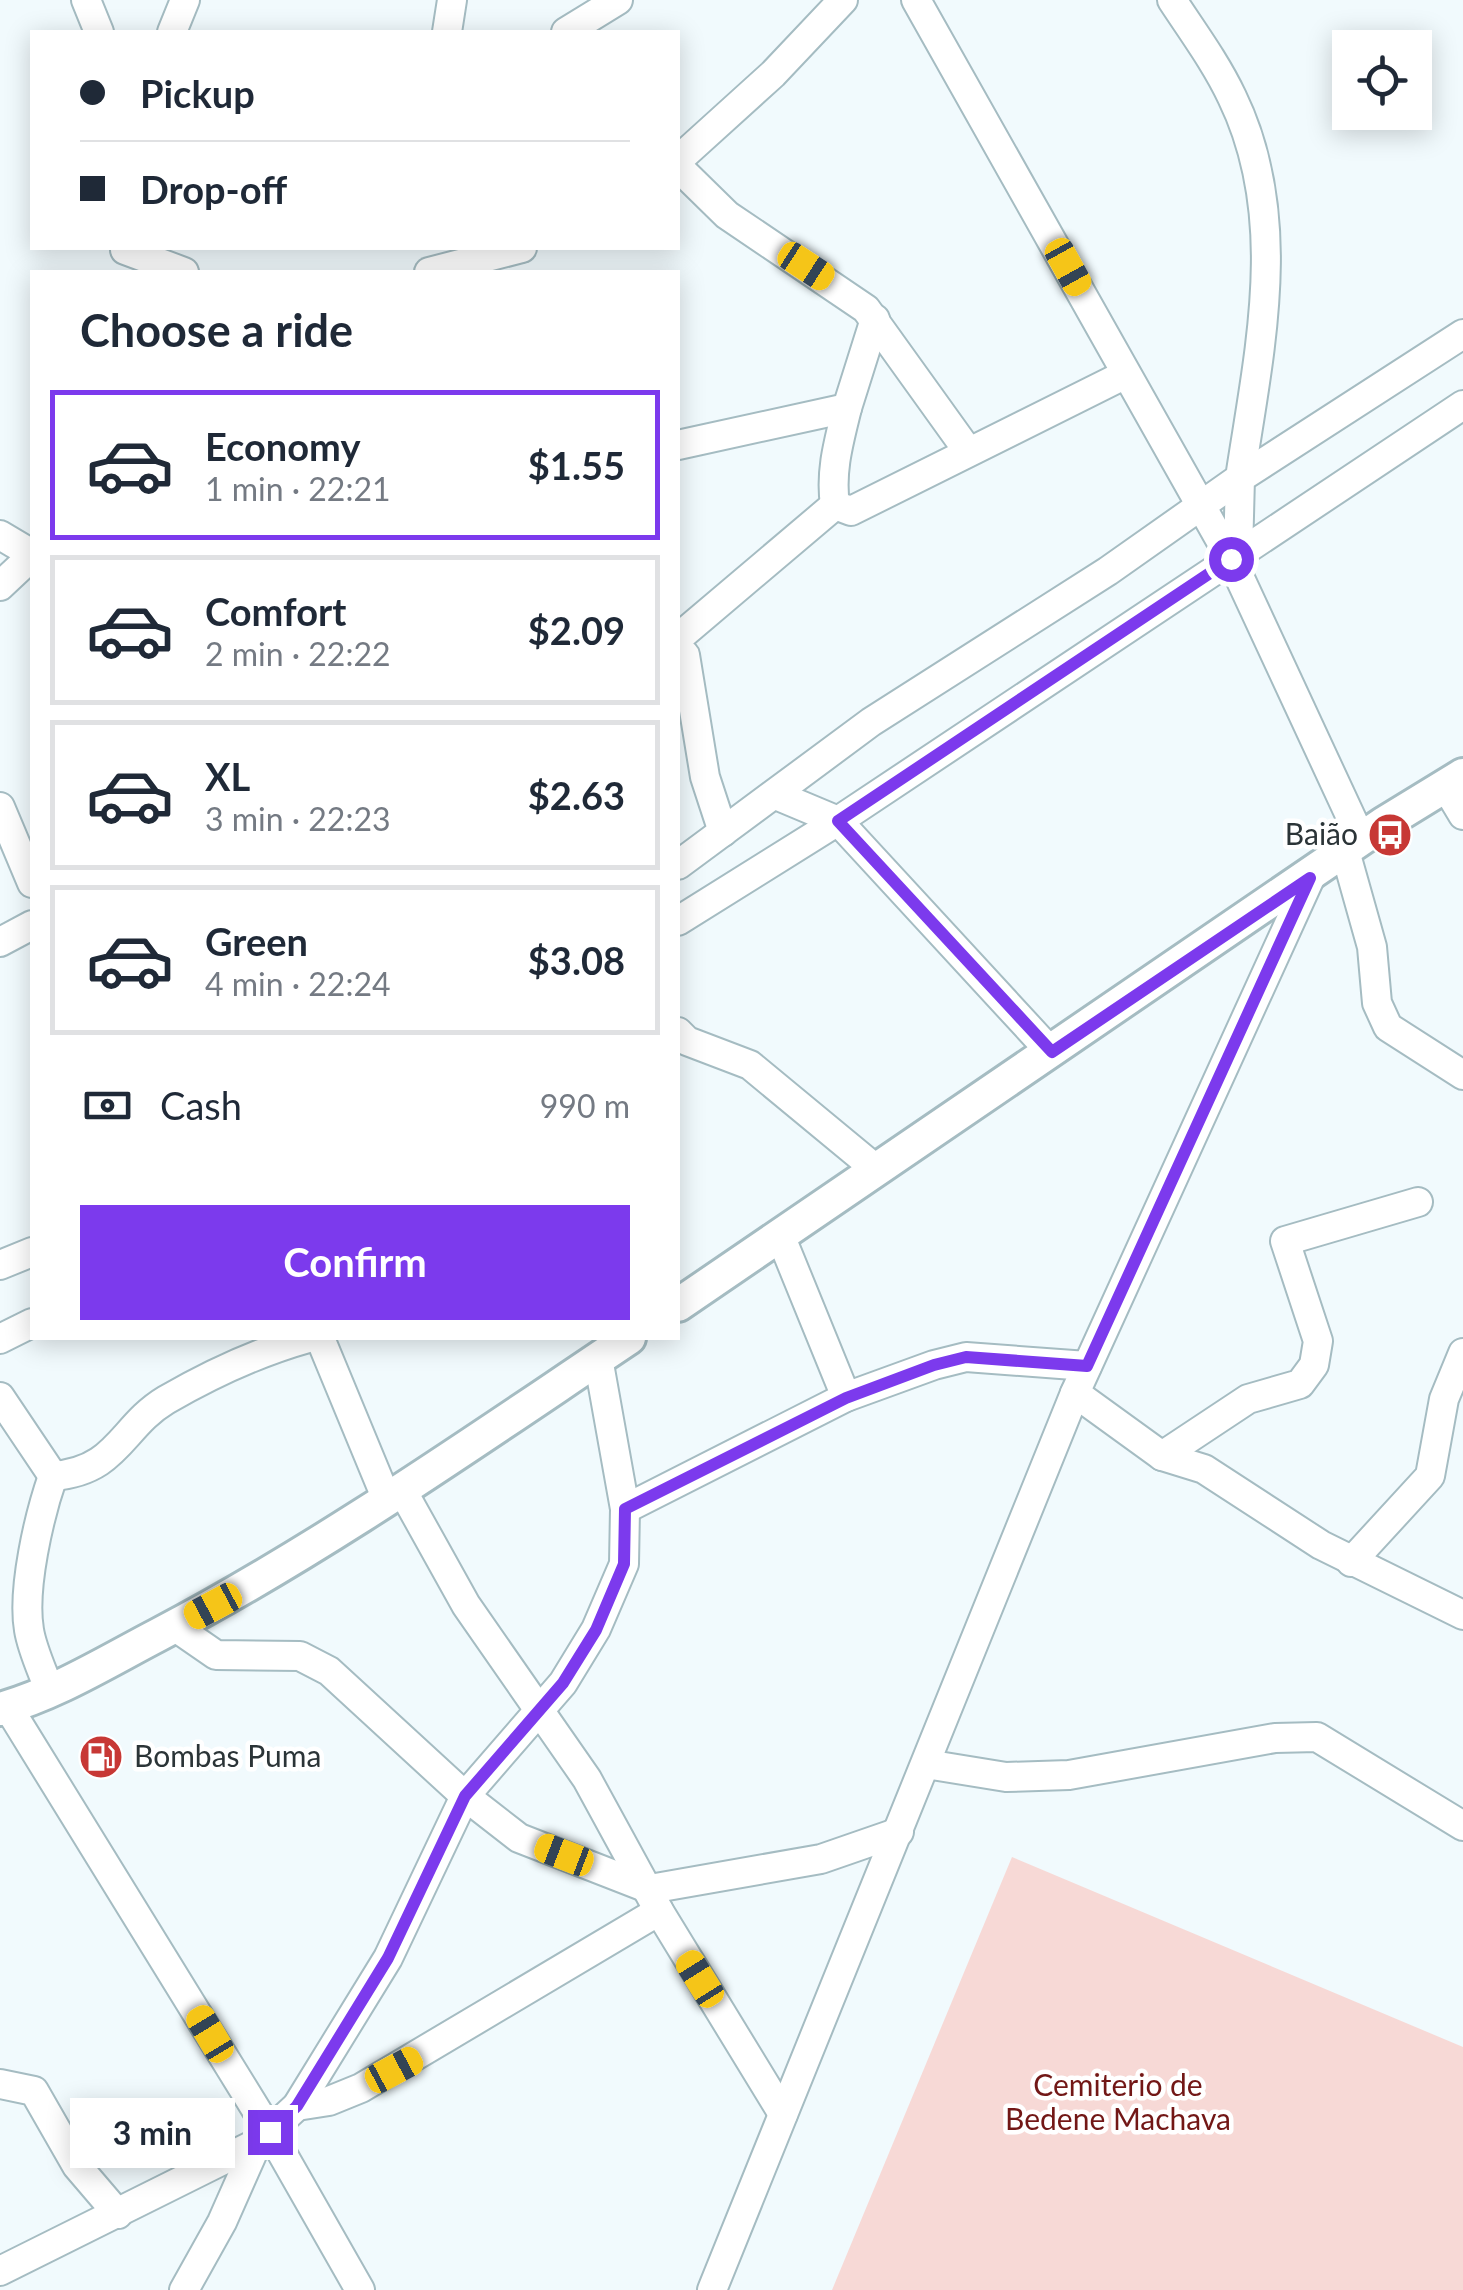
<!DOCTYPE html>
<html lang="en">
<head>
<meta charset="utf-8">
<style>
  :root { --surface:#fff; --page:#f2f2f3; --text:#1f2937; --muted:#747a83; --line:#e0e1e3; --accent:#7c3aed }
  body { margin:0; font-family:Lato,sans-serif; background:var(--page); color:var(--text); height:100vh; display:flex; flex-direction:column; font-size:38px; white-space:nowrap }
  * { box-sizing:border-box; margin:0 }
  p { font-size:32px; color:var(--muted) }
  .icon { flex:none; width:55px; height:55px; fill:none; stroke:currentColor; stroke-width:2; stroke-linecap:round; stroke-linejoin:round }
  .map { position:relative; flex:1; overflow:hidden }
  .panel { position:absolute; left:30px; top:270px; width:650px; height:1070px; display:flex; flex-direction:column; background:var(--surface); border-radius:0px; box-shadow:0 5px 25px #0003 }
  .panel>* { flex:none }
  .top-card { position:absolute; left:30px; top:30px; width:650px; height:220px; border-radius:0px; box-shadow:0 5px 25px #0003; display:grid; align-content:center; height:220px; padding:0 50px; background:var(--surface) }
  .controls { position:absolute; left:1332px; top:30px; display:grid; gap:20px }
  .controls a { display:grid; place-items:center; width:100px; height:100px; border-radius:0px; background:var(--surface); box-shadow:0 5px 25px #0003; font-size:50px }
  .end { position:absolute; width:45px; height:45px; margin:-22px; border:12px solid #7c3aed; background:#fff; box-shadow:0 0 0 5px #fff }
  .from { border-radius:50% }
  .bubble { position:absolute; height:70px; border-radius:0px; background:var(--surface); box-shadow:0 5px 25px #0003; font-size:32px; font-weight:700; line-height:70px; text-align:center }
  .car { position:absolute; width:30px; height:60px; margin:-30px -15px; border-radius:12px; box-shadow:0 0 8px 2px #0007; background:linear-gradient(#f5c518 24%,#345 0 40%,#f5c518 0 76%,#345 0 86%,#f5c518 0) }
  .top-card b { display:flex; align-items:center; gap:35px; height:95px; font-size:38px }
  .top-card b+b { border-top:2px solid var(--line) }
  .top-card i { width:25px; height:25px; background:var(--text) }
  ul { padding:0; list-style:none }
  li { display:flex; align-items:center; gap:30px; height:150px; margin:0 20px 15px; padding:0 30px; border:5px solid var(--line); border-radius:0px }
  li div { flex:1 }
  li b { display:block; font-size:38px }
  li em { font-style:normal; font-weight:700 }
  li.current { border-color:var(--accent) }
  li>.icon { width:90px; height:90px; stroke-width:1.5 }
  h2 { padding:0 50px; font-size:45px; line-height:120px }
  .pay { display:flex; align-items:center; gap:25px; height:110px; padding:0 50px; font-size:38px }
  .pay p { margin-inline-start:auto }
  .action { display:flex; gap:20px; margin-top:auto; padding:20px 50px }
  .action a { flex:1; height:115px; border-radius:0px; background:var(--accent); color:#fff; font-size:40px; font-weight:700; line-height:115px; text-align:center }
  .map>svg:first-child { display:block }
  .green { fill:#f7d9d6 }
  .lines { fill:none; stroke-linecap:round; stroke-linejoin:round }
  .minor-casing { stroke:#a5bcc2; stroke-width:32 }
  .major-casing { stroke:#a5bcc2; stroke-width:38 }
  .minor { stroke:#fff; stroke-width:28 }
  .major { stroke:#fff; stroke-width:32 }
  .route { stroke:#7c3aed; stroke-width:12 }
  .labels { text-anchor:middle; stroke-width:9; stroke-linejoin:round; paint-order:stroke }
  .poi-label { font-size:30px; fill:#2b3437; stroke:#fff; text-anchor:end }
  .park-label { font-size:30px; fill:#721716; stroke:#fff }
</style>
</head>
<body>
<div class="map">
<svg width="1463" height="2290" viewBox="0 0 1463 2290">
  <rect width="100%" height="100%" fill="#f1fafd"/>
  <path class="green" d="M1012 1857 1463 2047V2290H832Z"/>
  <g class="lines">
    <defs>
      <g id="minor">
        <path d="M86 0 99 32"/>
        <path d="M916 0 1231 559 1361 839"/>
        <path d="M172 32 185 0"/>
        <path d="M447 32 452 0"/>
        <path d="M566 32 618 0"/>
        <path d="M678 160 773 74 843 0"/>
        <path d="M678 167 727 215 866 309 968 451"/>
        <path d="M125 250 184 272"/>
        <path d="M429 272 522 248"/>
        <path d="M847 408C839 441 830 471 835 505L851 511 1126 374"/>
        <path d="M678 445 847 408 875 319"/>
        <path d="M0 535 32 554"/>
        <path d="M1238 554 1240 478 1463 334"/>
        <path d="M0 586 32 556"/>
        <path d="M678 638 835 505"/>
        <path d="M678 648 685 655 705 777 723 832"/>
        <path d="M1445 785 1463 815"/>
        <path d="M776 795 838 821 1051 1052"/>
        <path d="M0 807 32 883"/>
        <path d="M1345 851 1372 947 1377 1003 1388 1027 1463 1075"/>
        <path d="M678 865 871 722 1108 571 1240 478C1259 352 1291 218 1232 97 1216 63 1193 32 1172 0"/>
        <path d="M678 921 838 821 1463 405"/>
        <path d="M0 942 32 925"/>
        <path d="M678 1032 687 1041 750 1065 877 1170"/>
        <path d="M780 1235 846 1397"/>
        <path d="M0 1265 32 1252"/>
        <path d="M320 1338 387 1500"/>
        <path d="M0 1339 32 1323"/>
        <path d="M1075 1393 1162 1456 1204 1469 1321 1545 1463 1615"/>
        <path d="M0 1397 53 1476"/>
        <path d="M1162 1456 1248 1399 1300 1384 1314 1365 1318 1341 1285 1241 1418 1202"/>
        <path d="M53 1476C118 1471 121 1427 166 1400 211 1374 258 1352 308 1338"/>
        <path d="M402 1490 466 1605 587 1779 659 1911 783 2114"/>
        <path d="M625 1509 846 1397 934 1365 966 1357 1087 1366"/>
        <path d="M1351 1562 1430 1476 1444 1399 1463 1353"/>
        <path d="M174 1626 216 1655 300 1656 329 1671 465 1796 519 1838 650 1889 821 1859 899 1832"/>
        <path d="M49 1689C42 1670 32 1649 29 1630 22 1589 39 1516 53 1476"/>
        <path d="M8 1707 270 2132 360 2290"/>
        <path d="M926 1764 1006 1777 1069 1775 1275 1738 1317 1737 1463 1826"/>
        <path d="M0 2084 34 2091 77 2166 118 2214"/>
        <path d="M297 2106 329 2101 361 2088 659 1911"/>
        <path d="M0 2271 257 2143 297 2106 388 1958 465 1796 563 1683 596 1629 624 1564 625 1509 598 1358"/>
        <path d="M184 2290 222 2222 257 2143"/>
        <path d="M712 2290 1075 1393 1310 878"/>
      </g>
      <g id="major">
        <path d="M678 1305 1383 824 1463 775"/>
        <path d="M0 1709C55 1694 108 1661 158 1635 323 1548 475 1441 629 1338"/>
      </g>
    </defs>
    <use href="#minor" class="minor-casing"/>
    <use href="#major" class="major-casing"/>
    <use href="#minor" class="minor"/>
    <use href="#major" class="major"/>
  </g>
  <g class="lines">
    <path class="route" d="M270 2132 297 2106 388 1958 465 1796 563 1683 596 1630 624 1564 625 1509 846 1398 934 1365 966 1357 1087 1366 1310 878 1052 1052 838 821 1231 559"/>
  </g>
  <defs>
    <symbol id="bus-disc" viewBox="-11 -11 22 22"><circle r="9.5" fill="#c73835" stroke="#fff"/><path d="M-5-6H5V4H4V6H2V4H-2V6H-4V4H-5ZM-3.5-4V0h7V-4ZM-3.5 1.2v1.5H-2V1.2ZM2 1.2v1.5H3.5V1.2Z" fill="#fff"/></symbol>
    <symbol id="fuel-disc" viewBox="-11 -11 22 22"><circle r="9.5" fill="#c73835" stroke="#fff"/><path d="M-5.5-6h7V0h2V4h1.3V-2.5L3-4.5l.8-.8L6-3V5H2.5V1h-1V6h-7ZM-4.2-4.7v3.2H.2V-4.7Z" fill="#fff"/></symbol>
  </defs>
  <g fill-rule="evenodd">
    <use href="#bus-disc" x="1365" y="810" width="50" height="50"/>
    <use href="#fuel-disc" x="76" y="1732" width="50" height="50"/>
  </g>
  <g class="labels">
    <g class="poi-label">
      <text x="1358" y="845">Baião</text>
      <text x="134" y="1767" text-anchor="start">Bombas Puma</text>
    </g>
    <g class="park-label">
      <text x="1118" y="2096">Cemiterio de<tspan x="1118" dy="34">Bedene Machava</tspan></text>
    </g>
  </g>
</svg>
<div class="controls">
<a><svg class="icon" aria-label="locate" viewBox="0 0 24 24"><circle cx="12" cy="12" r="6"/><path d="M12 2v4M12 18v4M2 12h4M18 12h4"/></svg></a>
</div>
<i class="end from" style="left:1231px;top:559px"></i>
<i class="end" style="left:270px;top:2132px"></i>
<div class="bubble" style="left:70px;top:2098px;width:165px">3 min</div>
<i class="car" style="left:806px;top:266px;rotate:123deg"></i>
<i class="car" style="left:1068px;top:267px;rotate:151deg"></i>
<i class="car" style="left:213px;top:1606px;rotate:242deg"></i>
<i class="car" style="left:564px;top:1855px;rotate:291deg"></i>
<i class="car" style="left:700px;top:1979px;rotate:328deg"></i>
<i class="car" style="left:210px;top:2034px;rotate:329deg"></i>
<i class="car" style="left:394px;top:2070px;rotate:62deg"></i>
<div class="top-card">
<b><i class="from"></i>Pickup</b>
<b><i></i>Drop-off</b>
</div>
<section class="panel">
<h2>Choose a ride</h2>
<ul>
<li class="current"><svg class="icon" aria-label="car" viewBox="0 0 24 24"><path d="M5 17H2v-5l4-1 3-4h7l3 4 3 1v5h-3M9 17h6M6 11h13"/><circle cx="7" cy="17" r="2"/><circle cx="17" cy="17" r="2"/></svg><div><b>Economy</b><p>1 min · 22:21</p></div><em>$1.55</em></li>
<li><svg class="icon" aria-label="car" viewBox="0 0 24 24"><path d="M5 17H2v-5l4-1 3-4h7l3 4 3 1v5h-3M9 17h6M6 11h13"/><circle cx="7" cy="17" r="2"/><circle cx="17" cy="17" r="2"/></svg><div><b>Comfort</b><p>2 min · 22:22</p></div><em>$2.09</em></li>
<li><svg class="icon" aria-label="car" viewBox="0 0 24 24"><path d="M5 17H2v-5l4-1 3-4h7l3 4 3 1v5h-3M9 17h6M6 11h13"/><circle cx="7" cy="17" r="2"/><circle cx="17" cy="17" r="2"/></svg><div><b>XL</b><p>3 min · 22:23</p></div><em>$2.63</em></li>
<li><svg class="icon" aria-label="car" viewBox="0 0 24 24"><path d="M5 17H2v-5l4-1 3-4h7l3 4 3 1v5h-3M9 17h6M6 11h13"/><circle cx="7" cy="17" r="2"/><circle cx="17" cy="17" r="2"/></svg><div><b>Green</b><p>4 min · 22:24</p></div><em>$3.08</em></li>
</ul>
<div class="pay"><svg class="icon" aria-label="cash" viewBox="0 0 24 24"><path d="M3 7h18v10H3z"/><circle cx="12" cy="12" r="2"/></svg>Cash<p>990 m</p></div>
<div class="action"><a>Confirm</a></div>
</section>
</div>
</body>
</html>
